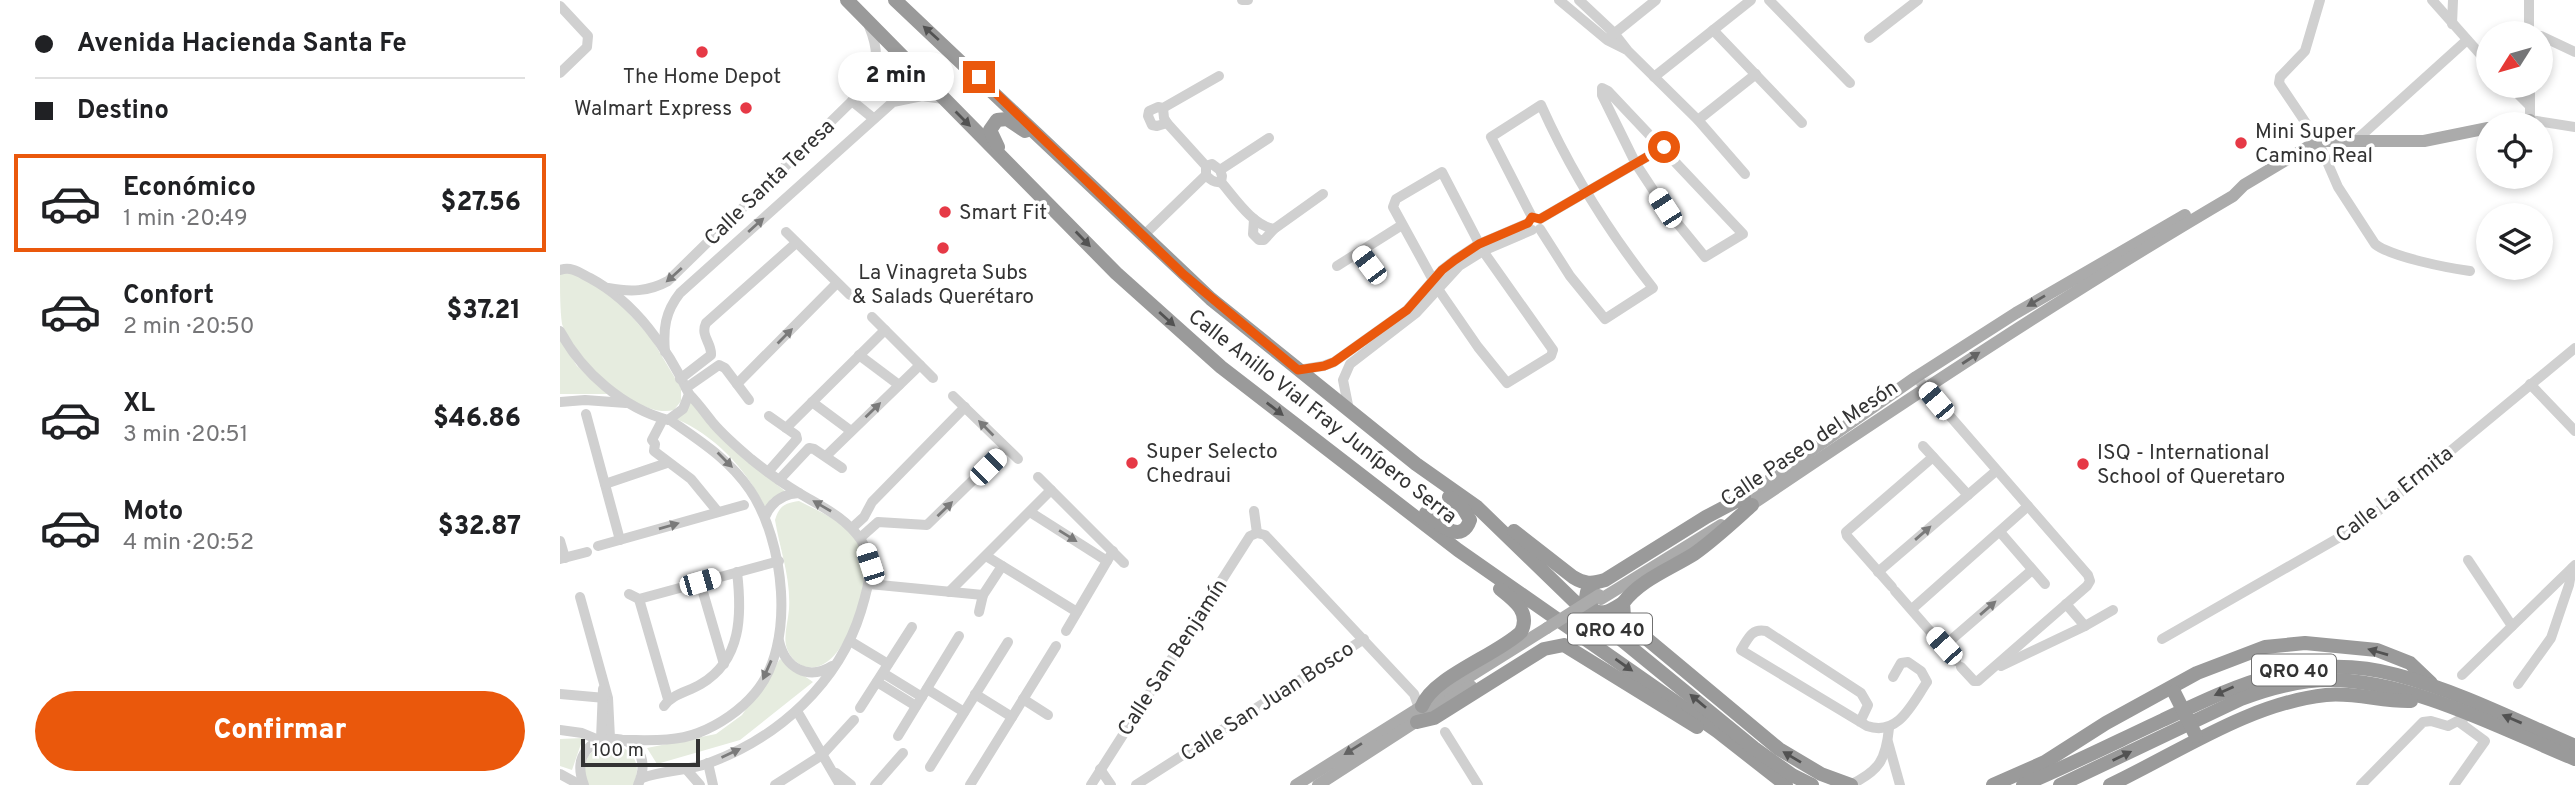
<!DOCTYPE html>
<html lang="es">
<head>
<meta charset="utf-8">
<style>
  :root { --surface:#fff; --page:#f6f6f6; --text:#202124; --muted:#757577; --line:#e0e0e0; --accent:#ea580c }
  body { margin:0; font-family:Overpass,sans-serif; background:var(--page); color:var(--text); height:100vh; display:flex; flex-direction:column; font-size:26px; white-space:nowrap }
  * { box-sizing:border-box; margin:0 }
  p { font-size:23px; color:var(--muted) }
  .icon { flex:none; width:38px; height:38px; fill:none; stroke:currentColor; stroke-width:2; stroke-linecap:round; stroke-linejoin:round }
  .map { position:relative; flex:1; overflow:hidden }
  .sheet { display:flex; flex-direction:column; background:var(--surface); width:560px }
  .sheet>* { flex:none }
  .top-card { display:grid; align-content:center; height:154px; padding:0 35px; background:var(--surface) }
  .needle { width:46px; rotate:233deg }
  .tools { position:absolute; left:1916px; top:21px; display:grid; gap:14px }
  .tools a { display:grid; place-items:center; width:77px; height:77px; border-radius:50%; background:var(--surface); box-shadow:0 4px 10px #0003; font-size:35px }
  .scale { position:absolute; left:21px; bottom:18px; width:119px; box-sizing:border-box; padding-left:7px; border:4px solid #333; border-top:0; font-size:19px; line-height:24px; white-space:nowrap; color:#333; -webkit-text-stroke:5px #fff; paint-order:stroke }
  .end { position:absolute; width:32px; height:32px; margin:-16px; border:9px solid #ea580c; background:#fff; box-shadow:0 0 0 4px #fff }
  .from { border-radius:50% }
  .bubble { position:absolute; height:49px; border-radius:24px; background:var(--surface); box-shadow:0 4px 10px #0003; font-size:23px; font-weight:800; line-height:49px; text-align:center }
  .car { position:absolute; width:21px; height:42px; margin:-21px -10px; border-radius:9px; box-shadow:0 0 5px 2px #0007; background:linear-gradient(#fff 24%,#345 0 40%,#fff 0 76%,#345 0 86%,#fff 0) }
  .top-card b { display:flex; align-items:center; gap:24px; height:66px; font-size:26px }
  .top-card b+b { border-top:2px solid var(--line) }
  .top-card i { width:18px; height:18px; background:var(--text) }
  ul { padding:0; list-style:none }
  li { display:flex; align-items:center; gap:21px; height:98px; margin:0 14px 10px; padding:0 21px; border:4px solid transparent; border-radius:0px }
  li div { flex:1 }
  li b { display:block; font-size:26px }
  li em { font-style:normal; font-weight:800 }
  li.on { border-color:var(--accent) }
  li>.icon { width:63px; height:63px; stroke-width:1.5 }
  .primary-button { display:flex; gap:14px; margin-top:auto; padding:14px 35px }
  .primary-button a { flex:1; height:80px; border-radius:42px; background:var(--accent); color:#fff; font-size:28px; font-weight:800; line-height:80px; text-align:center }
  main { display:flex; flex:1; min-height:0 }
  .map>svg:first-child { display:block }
  .green { fill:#e6ecdf }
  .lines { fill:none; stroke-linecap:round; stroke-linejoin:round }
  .minor { stroke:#d0d0d0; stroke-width:10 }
  .major { stroke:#ababab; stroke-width:12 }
  .highway { stroke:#9a9a9a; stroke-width:14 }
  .major-bridge { stroke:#ababab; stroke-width:12 }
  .highway-bridge { stroke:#9a9a9a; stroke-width:14 }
  .oneway { fill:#525252 }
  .oneway2 { fill:#7a7a7a }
  .oneway3 { fill:#636363 }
  .route { stroke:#ea580c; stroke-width:9 }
  .poi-dot { fill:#e63946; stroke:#fff; stroke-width:2.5 }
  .labels { text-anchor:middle; stroke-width:7; stroke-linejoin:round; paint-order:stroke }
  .shield { fill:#fff; stroke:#707070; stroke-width:2 }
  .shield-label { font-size:19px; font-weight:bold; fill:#333 }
  .poi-label { font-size:21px; fill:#333; stroke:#fff; text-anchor:start }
  .street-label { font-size:21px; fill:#333; stroke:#fff }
</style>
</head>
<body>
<main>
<section class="sheet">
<div class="top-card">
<b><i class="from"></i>Avenida Hacienda Santa Fe</b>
<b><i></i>Destino</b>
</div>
<ul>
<li class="on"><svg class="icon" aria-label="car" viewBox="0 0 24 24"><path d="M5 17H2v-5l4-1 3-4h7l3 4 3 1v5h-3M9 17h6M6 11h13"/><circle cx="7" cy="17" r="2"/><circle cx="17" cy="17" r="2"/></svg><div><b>Económico</b><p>1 min · 20:49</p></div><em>$27.56</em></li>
<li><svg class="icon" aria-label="car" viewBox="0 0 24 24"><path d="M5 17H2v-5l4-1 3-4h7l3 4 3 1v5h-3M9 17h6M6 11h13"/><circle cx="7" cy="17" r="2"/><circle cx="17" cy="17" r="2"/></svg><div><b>Confort</b><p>2 min · 20:50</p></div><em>$37.21</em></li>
<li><svg class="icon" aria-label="car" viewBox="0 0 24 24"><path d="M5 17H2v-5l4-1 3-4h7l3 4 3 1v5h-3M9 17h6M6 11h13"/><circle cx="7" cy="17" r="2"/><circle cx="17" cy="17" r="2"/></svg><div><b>XL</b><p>3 min · 20:51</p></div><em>$46.86</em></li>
<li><svg class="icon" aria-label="car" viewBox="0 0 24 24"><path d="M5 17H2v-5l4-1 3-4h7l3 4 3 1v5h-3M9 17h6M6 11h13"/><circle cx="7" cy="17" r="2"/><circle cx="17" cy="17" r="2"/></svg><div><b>Moto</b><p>4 min · 20:52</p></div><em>$32.87</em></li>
</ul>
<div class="primary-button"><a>Confirmar</a></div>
</section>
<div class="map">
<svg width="2015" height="785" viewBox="0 0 2015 785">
  <rect width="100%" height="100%" fill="#fff"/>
  <g class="green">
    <path d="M4 273 16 274 54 297 91 338 121 388V401L114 410C76 420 14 357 2 324 0 311 0 290 0 275Z"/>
    <path d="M0 339 17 366 51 394H0Z"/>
    <path d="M131 401 180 455 226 492 211 499 206 509C188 471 155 435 116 419Z"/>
    <path d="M239 501C262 513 289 523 301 549 314 578 285 681 243 666 237 663 231 658 228 651 222 639 228 623 229 609 231 578 220 550 215 520 219 506 225 503 239 501Z"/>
    <path d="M220 659 253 682 180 740 97 764 87 748 156 734 182 715Z"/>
    <path d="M23 738 12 770 0 766V739Z"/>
    <path d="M49 743C71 746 84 764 73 785H28C19 765 28 748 49 743Z"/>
  </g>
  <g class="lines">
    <g class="minor">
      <path d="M682 0H688"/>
      <path d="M999 0 1047 40 1065 49"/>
      <path d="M1019 0 1054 33 1068 51 1138 120 1185 174"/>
      <path d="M1209 0 1290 83"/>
      <path d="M1760 0 1745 51 1720 77 1719 83 1758 141 1778 187 1815 244C1831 257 1888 268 1910 271"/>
      <path d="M1872 0 1928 63"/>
      <path d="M1969 0V33"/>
      <path d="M0 6 28 36 27 47 0 73"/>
      <path d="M1892 24 1893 0"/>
      <path d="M1153 30 1242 123"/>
      <path d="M1981 36 2015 52"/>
      <path d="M1050 37 1096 0"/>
      <path d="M1309 38 1358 0"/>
      <path d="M1094 77 1191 0"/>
      <path d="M1950 86 1970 106"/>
      <path d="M1970 86V120L2015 127"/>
      <path d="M1042 88 1048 91 1183 234 1145 257 1105 208 1076 164 1042 95Z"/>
      <path d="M292 101 313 118"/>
      <path d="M603 108 604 118 607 123 646 166"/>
      <path d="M1138 120 1196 74"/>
      <path d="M607 123 597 126 592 125 588 116 589 111 598 107 603 108 659 76"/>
      <path d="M1794 142 1907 40"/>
      <path d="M660 170 709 138"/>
      <path d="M882 172 923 251 993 350 991 356 947 383 918 347 878 289 833 207 836 199Z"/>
      <path d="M661 182C675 198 692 225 714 229"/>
      <path d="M972 217 931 137 981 105C1011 172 1048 231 1093 288L1045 319 1010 276 980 229"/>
      <path d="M694 219 693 234 699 240H704L714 229 763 194"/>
      <path d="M980 219 1104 147"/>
      <path d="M226 232 290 295"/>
      <path d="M583 236 646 175V166L652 164 660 170 662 176 661 182C654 183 650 180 646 175"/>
      <path d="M799 252 819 279"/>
      <path d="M777 266 842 225"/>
      <path d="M0 270C12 266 20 273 30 278 75 302 108 349 129 394L123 409 108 420C63 408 22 372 0 331"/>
      <path d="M48 288C70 292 88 292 108 281L292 101C316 75 323 60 309 26"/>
      <path d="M312 317 373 378"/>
      <path d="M105 352C103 329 105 312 120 293L333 102 362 96 383 99"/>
      <path d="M299 355 339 385"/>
      <path d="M738 370 763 366 774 362 847 310 882 270 895 260 919 244 968 223"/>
      <path d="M1356 377 1528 575 1530 581 1527 586 1418 681H1414L1401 667"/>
      <path d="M120 379 151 355C152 343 140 336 146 323L236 243"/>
      <path d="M177 384 277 283"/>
      <path d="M1970 384 2015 431"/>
      <path d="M126 388 159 365 165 368 189 400"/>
      <path d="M393 396 458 459"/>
      <path d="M0 402 25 400 66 403"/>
      <path d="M252 402 291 431"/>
      <path d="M789 410 783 380 790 364 856 313 899 266 923 251 972 230"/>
      <path d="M26 414 60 540"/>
      <path d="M103 419 92 440 95 444 94 451 131 479 158 512"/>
      <path d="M226 428 325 330"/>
      <path d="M1363 446 1408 495"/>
      <path d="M266 456 360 365"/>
      <path d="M208 472 237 439 236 435 209 416"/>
      <path d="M478 477 564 563"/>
      <path d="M219 480 249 448 254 449 282 468"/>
      <path d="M45 484 107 463"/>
      <path d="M694 511 697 533"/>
      <path d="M470 512 547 561"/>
      <path d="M205 517C211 502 222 494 239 493"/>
      <path d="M292 528 304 517 312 502 405 407"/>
      <path d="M1440 532 1485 584"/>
      <path d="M697 533 705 535 854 694 859 708"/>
      <path d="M300 538 318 522 367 525 446 448"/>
      <path d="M0 541 5 558"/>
      <path d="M38 546 184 505"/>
      <path d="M426 556 517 612"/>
      <path d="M0 559 27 552"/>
      <path d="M1908 560 1952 626"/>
      <path d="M1318 572 1436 471"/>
      <path d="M140 582 164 664"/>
      <path d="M309 584 423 595"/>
      <path d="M1332 587 1287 536 1286 532 1373 457"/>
      <path d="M1335 591 1396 661"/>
      <path d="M389 592 491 490"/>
      <path d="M69 594 79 599 219 561"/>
      <path d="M20 597 48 698 50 738"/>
      <path d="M79 599 108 699"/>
      <path d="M1506 604 1525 626"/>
      <path d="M1352 609 1468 506"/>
      <path d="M419 612 423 595 442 566"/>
      <path d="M506 631 553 551"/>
      <path d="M1602 639 1801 525 2015 348"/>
      <path d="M219 641C225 668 248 681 272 666"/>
      <path d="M290 641 328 664"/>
      <path d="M1384 646 1472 570"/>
      <path d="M1441 666 1525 626 1553 610"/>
      <path d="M323 673 362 697"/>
      <path d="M1902 675 2015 565"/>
      <path d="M317 682 356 706"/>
      <path d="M1958 684 1991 638 2009 585 2012 568"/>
      <path d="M367 689 404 712"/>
      <path d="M0 694 45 698"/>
      <path d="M415 694 452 717"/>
      <path d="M463 699 488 715"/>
      <path d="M104 706C112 694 128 692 141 684 182 660 182 614 177 572"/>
      <path d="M300 708 352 627"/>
      <path d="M237 711 280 785"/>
      <path d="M1300 722 1308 705 1301 693 1206 631C1191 628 1188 639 1181 650L1307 726C1338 737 1352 704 1367 682L1361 671 1348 662 1341 663 1333 677"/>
      <path d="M0 730 22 733 39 740"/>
      <path d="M885 732 918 785"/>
      <path d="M338 736 399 636"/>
      <path d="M41 739 43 689"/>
      <path d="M64 740C88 740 115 742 138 733 159 725 181 710 195 693 237 644 224 540 190 490 169 459 140 441 110 420"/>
      <path d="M1328 742 1340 785"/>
      <path d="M148 763 153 785"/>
      <path d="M370 767 448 642"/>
      <path d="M126 769 140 785"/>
      <path d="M540 769 551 785"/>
      <path d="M276 773 291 785"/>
      <path d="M0 774 20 785"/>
      <path d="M82 778C104 770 127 771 149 763 218 738 279 683 301 611 308 588 316 563 301 540 285 517 262 507 239 493 222 483 206 471 191 459 178 448 164 436 153 423 145 413 138 403 129 394"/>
      <path d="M24 785C0 724 105 723 78 785"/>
      <path d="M215 785 262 755 294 720"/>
      <path d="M315 785 343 753"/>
      <path d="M410 785 496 646"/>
      <path d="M531 785 690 536 697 533"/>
      <path d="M576 785 804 639"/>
      <path d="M1290 785C1319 771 1326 760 1329 728"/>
      <path d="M1801 785 1863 722 1871 721 1888 726 1909 715"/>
      <path d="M1894 785 1925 741 1899 722"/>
    </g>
    <g class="major">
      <path d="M1949 124 1970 120"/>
      <path d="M1178 502 1356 377 1456 313 1625 215"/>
      <path d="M1185 509C1345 401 1506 294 1673 196L1684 185 1758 141H1864L1928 128"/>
      <path d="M1041 599 1161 525"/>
      <path d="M736 785 987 628"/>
      <path d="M758 785 911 686"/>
    </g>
    <g class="highway">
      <path d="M287 0 556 273 661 367 898 550 1157 731 1226 785"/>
      <path d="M335 0 651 299 856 464 917 507 1014 601 1194 748 1232 775 1252 785"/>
      <path d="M438 147 430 130 437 120 447 119 465 131"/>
      <path d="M1192 505C1173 522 1155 539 1134 554 1110 569 1080 580 1063 603L1064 616 1069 624 1219 749 1261 774 1291 785"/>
      <path d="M866 513C879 523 901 546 910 520L903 508 889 497"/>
      <path d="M954 531 1013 577C1024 584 1032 584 1045 580L1146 517 1184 497"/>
      <path d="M1035 583 1027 592 1026 598 1034 611C1046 615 1053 609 1063 603"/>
      <path d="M862 706C873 677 937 655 961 632 971 612 954 600 940 589"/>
      <path d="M857 722 874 718 984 649 1004 645 1137 727"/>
      <path d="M1433 785 1485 762 1546 723 1637 673 1705 647 1745 643 1817 650 1850 663 1871 683"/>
      <path d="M1463 785C1510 765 1556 742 1603 720 1681 683 1748 651 1837 675 1898 691 1957 721 2015 746"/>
      <path d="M1500 785 1681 699C1710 688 1739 680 1770 680 1850 680 1942 729 2015 759"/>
      <path d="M1550 785C1618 753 1690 703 1766 695 1795 692 1823 702 1851 701"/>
    </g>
    <path class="major-bridge" d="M987 628 1039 595"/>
    <path class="highway-bridge" d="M1614 692 1636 736"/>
  </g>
  <defs><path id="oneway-solid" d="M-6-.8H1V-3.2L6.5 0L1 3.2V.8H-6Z" transform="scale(1.75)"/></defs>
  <g class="oneway">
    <use href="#oneway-solid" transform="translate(371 33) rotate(-138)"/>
    <use href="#oneway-solid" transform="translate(403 119) rotate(45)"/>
    <use href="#oneway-solid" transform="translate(523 239) rotate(46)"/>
    <use href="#oneway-solid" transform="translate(607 319) rotate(42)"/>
    <use href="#oneway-solid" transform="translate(715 409) rotate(38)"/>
    <use href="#oneway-solid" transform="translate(1818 652) rotate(-164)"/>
    <use href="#oneway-solid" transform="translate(1064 665) rotate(35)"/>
    <use href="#oneway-solid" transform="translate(1664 691) rotate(156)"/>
    <use href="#oneway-solid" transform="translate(1138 701) rotate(-140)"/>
    <use href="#oneway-solid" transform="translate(1952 719) rotate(-157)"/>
    <use href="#oneway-solid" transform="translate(1562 756) rotate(-26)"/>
    <use href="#oneway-solid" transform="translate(1232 757) rotate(-149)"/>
  </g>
  <g class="oneway2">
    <use href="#oneway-solid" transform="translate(196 225) rotate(-42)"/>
    <use href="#oneway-solid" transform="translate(114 275) rotate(138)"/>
    <use href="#oneway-solid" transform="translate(225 336) rotate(-45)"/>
    <use href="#oneway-solid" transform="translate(313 410) rotate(-44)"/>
    <use href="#oneway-solid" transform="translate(426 428) rotate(-135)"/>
    <use href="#oneway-solid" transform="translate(165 460) rotate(45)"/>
    <use href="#oneway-solid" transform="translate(262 506) rotate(-150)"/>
    <use href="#oneway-solid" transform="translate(385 509) rotate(-44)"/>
    <use href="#oneway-solid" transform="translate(109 526) rotate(-16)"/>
    <use href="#oneway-solid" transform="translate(1363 533) rotate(-41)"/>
    <use href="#oneway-solid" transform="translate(508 536) rotate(32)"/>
    <use href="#oneway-solid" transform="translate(1428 608) rotate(-41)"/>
    <use href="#oneway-solid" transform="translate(207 670) rotate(114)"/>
    <use href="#oneway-solid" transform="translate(171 753) rotate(-25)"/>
  </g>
  <g class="oneway3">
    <use href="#oneway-solid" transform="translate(1476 301) rotate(149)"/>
    <use href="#oneway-solid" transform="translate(1411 358) rotate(-33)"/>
    <use href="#oneway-solid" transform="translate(793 749) rotate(148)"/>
  </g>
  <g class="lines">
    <path class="route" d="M419 77 623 274 738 370 764 366 774 362 847 310 882 270 895 260 919 244 968 223 972 217 980 219 1104 147"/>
  </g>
  <g class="poi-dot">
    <circle cx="142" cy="52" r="7"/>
    <circle cx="186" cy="108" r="7"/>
    <circle cx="1681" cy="143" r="7"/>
    <circle cx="385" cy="212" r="7"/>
    <circle cx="383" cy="248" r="7"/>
    <circle cx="572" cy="463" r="7"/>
    <circle cx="1523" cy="464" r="7"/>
  </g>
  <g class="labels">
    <g class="shield">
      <rect x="1008" y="613.5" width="84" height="31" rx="5"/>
      <rect x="1692" y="654.5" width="84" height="31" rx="5"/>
    </g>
    <g class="shield-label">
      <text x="1050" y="636">QRO 40</text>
      <text x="1734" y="677">QRO 40</text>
    </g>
    <g class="poi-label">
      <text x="142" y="83" text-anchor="middle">The Home Depot</text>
      <text x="172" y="115" text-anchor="end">Walmart Express</text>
      <text x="1695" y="138">Mini Super<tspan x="1695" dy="24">Camino Real</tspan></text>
      <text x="399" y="219">Smart Fit</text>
      <text x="383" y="279" text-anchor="middle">La Vinagreta Subs<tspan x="383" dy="24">&amp; Salads Querétaro</tspan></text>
      <text x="586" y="458">Super Selecto<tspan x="586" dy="24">Chedraui</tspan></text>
      <text x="1537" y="459">ISQ - International<tspan x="1537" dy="24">School of Queretaro</tspan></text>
    </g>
    <g class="street-label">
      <text transform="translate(209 182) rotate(-44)" y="7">Calle Santa Teresa</text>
      <text transform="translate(763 416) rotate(38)" y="7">Calle Anillo Vial Fray Junípero Serra</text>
      <text transform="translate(1249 443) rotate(-34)" y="7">Calle Paseo del Mesón</text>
      <text transform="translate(1834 494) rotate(-38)" y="7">Calle La Ermita</text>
      <text transform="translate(612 657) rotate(-57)" y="7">Calle San Benjamín</text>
      <text transform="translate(707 701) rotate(-33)" y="7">Calle San Juan Bosco</text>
    </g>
  </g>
</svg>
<div class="tools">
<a><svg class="needle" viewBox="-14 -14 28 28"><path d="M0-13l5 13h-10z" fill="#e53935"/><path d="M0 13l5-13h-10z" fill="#757577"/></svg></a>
<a><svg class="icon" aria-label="locate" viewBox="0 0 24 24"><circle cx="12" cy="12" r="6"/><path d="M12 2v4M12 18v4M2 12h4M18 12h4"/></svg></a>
<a><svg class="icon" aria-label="layers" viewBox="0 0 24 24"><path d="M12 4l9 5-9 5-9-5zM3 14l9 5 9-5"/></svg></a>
</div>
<div class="scale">100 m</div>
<i class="end from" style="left:1104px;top:147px"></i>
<i class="end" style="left:419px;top:77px"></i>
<div class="bubble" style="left:278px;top:52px;width:116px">2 min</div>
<i class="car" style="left:1105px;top:208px;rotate:327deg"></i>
<i class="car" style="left:809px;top:265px;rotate:323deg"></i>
<i class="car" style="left:1376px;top:401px;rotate:320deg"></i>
<i class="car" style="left:428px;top:467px;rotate:45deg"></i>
<i class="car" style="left:310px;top:564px;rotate:342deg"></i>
<i class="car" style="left:140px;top:582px;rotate:74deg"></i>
<i class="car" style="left:1384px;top:646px;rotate:318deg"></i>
</div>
</main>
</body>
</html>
